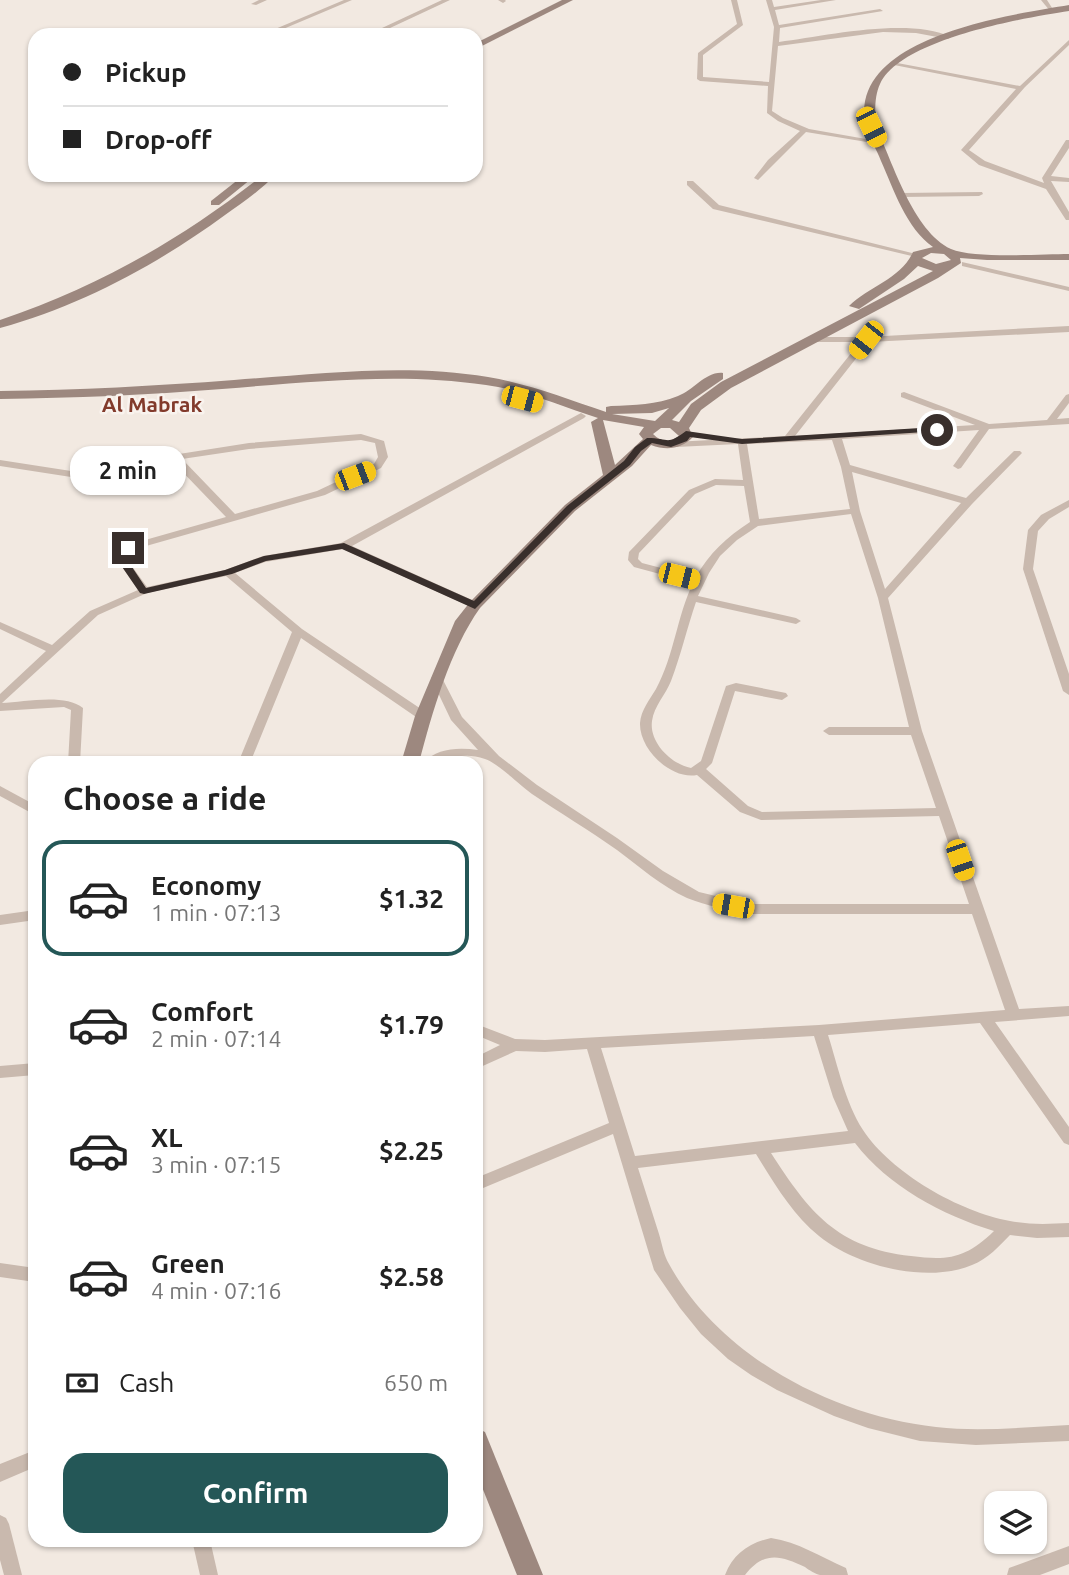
<!DOCTYPE html>
<html lang="en">
<head>
<meta charset="utf-8">
<style>
  :root { --surface:#fff; --page:#f2f2f2; --text:#222; --muted:#767676; --line:#e0e0e0; --accent:#245757 }
  body { margin:0; font-family:Ubuntu,sans-serif; background:var(--page); color:var(--text); height:100vh; display:flex; flex-direction:column; font-size:26px; white-space:nowrap }
  * { box-sizing:border-box; margin:0 }
  p { font-size:23px; color:var(--muted) }
  .icon { flex:none; width:38px; height:38px; fill:none; stroke:currentColor; stroke-width:2; stroke-linecap:round; stroke-linejoin:round }
  .map { position:relative; flex:1; overflow:hidden }
  .side { position:absolute; left:28px; top:756px; width:455px; height:791px; display:flex; flex-direction:column; background:var(--surface); border-radius:21px; box-shadow:0 2px 5px #0004 }
  .side>* { flex:none }
  .top-card { position:absolute; left:28px; top:28px; width:455px; height:154px; border-radius:21px; box-shadow:0 2px 5px #0004; display:grid; align-content:center; height:154px; padding:0 35px; background:var(--surface) }
  .tools { position:absolute; left:984px; top:1491px; display:grid; gap:14px }
  .tools a { display:grid; place-items:center; width:63px; height:63px; border-radius:14px; background:var(--surface); box-shadow:0 2px 5px #0004; font-size:35px }
  .end { position:absolute; width:32px; height:32px; margin:-16px; border:9px solid #392f2c; background:#fff; box-shadow:0 0 0 4px #fff }
  .from { border-radius:50% }
  .bubble { position:absolute; height:49px; border-radius:21px; background:var(--surface); box-shadow:0 2px 5px #0004; font-size:23px; font-weight:700; line-height:49px; text-align:center }
  .car { position:absolute; width:21px; height:42px; margin:-21px -10px; border-radius:9px; box-shadow:0 0 5px 2px #0007; background:linear-gradient(#f5c518 24%,#345 0 40%,#f5c518 0 76%,#345 0 86%,#f5c518 0) }
  .top-card b { display:flex; align-items:center; gap:24px; height:66px; font-size:26px }
  .top-card b+b { border-top:2px solid var(--line) }
  .top-card i { width:18px; height:18px; background:var(--text) }
  ul { padding:0; list-style:none }
  li { display:flex; align-items:center; gap:21px; height:116px; margin:0 14px 10px; padding:0 21px; border:4px solid transparent; border-radius:21px }
  li div { flex:1 }
  li b { display:block; font-size:26px }
  li em { font-style:normal; font-weight:700 }
  li.current { border-color:var(--accent) }
  li>.icon { width:63px; height:63px; stroke-width:1.5 }
  h2 { padding:0 35px; font-size:32px; line-height:84px }
  .pay { display:flex; align-items:center; gap:18px; height:77px; padding:0 35px; font-size:26px }
  .pay p { margin-inline-start:auto }
  .button { display:flex; gap:14px; margin-top:auto; padding:14px 35px }
  .button a { flex:1; height:80px; border-radius:21px; background:var(--accent); color:#fff; font-size:28px; font-weight:700; line-height:80px; text-align:center }
  .map>svg:first-child { display:block }
  .lines { fill:none; stroke-linecap:round; stroke-linejoin:round }
  .street { fill:#c9b9ae; fill-rule:evenodd }
  .secondary { fill:#9d887f; fill-rule:evenodd }
  .route { fill:#392f2c }
  .labels { text-anchor:middle; stroke-width:5; stroke-linejoin:round; paint-order:stroke }
  .far-neighbourhood-label { font-size:21px; font-weight:bold; fill:#823a2b; stroke:#f9f3ee }
</style>
</head>
<body>
<div class="map">
<svg width="1069" height="1575" viewBox="0 0 1069 1575">
  <rect width="100%" height="100%" fill="#f2e9e1"/>
  <g class="lines">
    <g class="street">
      <path d="M259 0H267L256 5 251 4Z"/>
      <path d="M344 0H352L269 35H261Z"/>
      <path d="M442 0H450L375 35H367Z"/>
      <path d="M498 0H505L506 1 503 3Z"/>
      <path d="M731 0H737L743 25 703 55V77L769 82 774 27 766 0H772L774 7 821 0H836L775 10 779 25 880 9 883 11 780 28 779 42C826 36 908 17 951 37L948 39 916 33 883 32 778 46 772 111 783 118 809 129 883 142 879 144 806 132 758 180 754 178 768 160 800 131 778 121 767 113 768 86 700 81 697 79 698 53 737 24Z"/>
      <path d="M1041 0H1047L1054 11H1050Z"/>
      <path d="M1069 40V45L1025 87 969 150 985 161 1044 183 1042 178 1066 140H1069V148L1051 176 1069 178V182L1051 181 1069 212V220H1066L1046 189 979 165 961 150 1016 89 889 64 892 62 1020 86Z"/>
      <path d="M687 181H693L719 205 920 255 916 257 713 209 687 185Z"/>
      <path d="M982 192 983 194 979 196 901 197 897 195 901 193Z"/>
      <path d="M962 262 1069 287V291L962 266Z"/>
      <path d="M1069 326V332L869 342 795 436 975 425 901 397V393L904 392 989 424 1047 420 1066 395 1069 394V403L1057 419 1069 418V424L989 429 961 468 958 469 953 466 979 430 842 439 850 465 966 498 1014 451H1020L1022 453 972 504 888 598 922 731 1019 1009 1069 1006V1016L995 1022 1069 1127V1145L1064 1143 980 1023 828 1035C838 1066 845 1102 863 1130 891 1173 960 1212 1010 1221 1030 1225 1049 1224 1069 1223V1237L1037 1238 1010 1235C999 1246 988 1259 972 1265 927 1284 856 1266 819 1236 792 1214 774 1183 756 1154L638 1168C645 1190 652 1212 659 1234 662 1244 664 1256 669 1264 720 1357 834 1416 936 1427 980 1432 1025 1427 1069 1425V1441L976 1445 920 1441 868 1428 834 1416 777 1390 751 1375 728 1359 701 1334 680 1308 654 1270 613 1134 476 1191V1178L609 1123 587 1049 545 1052 516 1051 476 1069V1057L500 1045 476 1035V1024L515 1039 545 1040 819 1025 1005 1010 972 914H749C728 910 707 906 687 898 661 886 640 867 617 850 589 830 560 813 532 794 521 786 496 762 485 759 459 750 446 763 423 763 437 748 458 747 478 750L451 720 431 678 433 676H441L462 717 499 756 537 785 617 838 663 871 699 892 749 904H969L939 816 761 820 740 812 697 775C671 780 639 749 640 723 641 710 650 699 656 689 674 656 677 616 693 583L634 567 628 560 629 552 689 490 715 479 743 480 738 444 676 447 671 444 673 442 785 436 860 342H814L811 341V337H866ZM832 440 841 467 850 509 759 519 747 444ZM852 472 961 503 885 589 860 511ZM716 485 744 486 750 522C727 537 709 553 696 577L642 563 638 559 639 553 695 494ZM851 514 878 598 909 727H829L823 731 829 735H911L936 808 762 812 748 806 706 769 712 763 735 691 782 700 788 696 786 693 736 683 726 686 701 761 691 768C671 764 649 742 652 721 654 706 666 694 671 681 681 655 687 628 696 602L796 624 801 621 796 618 698 596 709 573 720 556 737 540 758 526ZM814 1036 833 1097 848 1131 635 1156 601 1048ZM855 1143C888 1186 942 1215 994 1231 966 1258 949 1261 911 1256 837 1248 809 1212 771 1153Z"/>
      <path d="M581 413 586 416 584 418 352 546 479 603 480 605 479 607H471L343 549 265 562 235 573 302 629 427 713 429 716 427 719H419L301 638 250 763H238L292 632 226 576 147 593 98 615 2 703C24 702 65 693 83 708L80 763H68L71 710 64 707 0 711V694L46 651 0 629V622L52 645 90 611 138 590 116 558 124 546 226 517 172 461 71 477 0 466V460L71 471 249 443 361 434 384 441 388 457 381 468 325 495 132 550 126 558 147 587 225 570 263 556 341 543ZM361 440 375 443 378 457 374 464 317 491 235 514 182 459 249 449Z"/>
      <path d="M1069 500V507L1049 519 1038 531 1033 569 1069 674V695L1063 691 1023 569 1028 530 1041 515Z"/>
      <path d="M0 786 35 805V815L0 796Z"/>
      <path d="M35 910V920L0 925V915Z"/>
      <path d="M35 1063V1075L0 1078V1066Z"/>
      <path d="M0 1263 35 1268V1282L0 1277Z"/>
      <path d="M35 1450V1467L0 1482V1464Z"/>
      <path d="M0 1515 6 1518 9 1524 22 1575H4L0 1560Z"/>
      <path d="M771 1538C798 1542 821 1557 846 1568L848 1575C839 1575 828 1575 820 1575 815 1574 809 1570 805 1567 780 1555 764 1551 745 1575H725C733 1554 749 1543 771 1538Z"/>
      <path d="M192 1540H210L218 1575H200Z"/>
      <path d="M1069 1546V1564L1040 1575H1007L1009 1568Z"/>
    </g>
    <g class="secondary">
      <path d="M562 0H573L476 49V43Z"/>
      <path d="M1069 5V11C1023 18 901 39 880 84 874 97 875 113 876 127 893 163 913 231 951 249 974 259 1042 254 1069 254V260H987L960 258 961 263 938 278 731 388 701 410 689 428 693 437C681 449 667 451 651 445L632 466 575 511 480 608C450 650 432 713 419 763H401L415 716 455 621 470 602 565 505 603 475 591 422 598 418C561 406 525 390 486 385 399 372 310 382 222 389 148 395 74 398 0 399V391C78 390 156 386 234 380 318 374 405 363 488 377 529 384 567 399 606 412V407L611 406C635 405 656 405 678 396 693 391 706 371 723 373V379L691 401 672 420 679 422 691 404 721 382 933 271 918 266 904 279 859 309 849 306C869 286 901 279 913 252L933 247C906 228 894 190 881 161 877 150 869 138 866 126 846 37 1010 15 1069 5ZM931 253 944 254 951 260 936 264 922 258ZM669 408 655 421 612 414 652 413ZM603 420 644 427 639 434 643 439 615 465ZM661 428H670L679 436C669 443 661 442 653 434Z"/>
      <path d="M244 175H256L219 205H211V201Z"/>
      <path d="M263 175H275C261 190 242 203 225 215 158 264 81 306 0 328V320C100 286 180 240 263 175Z"/>
      <path d="M476 1428 485 1432 543 1575H517L476 1472Z"/>
    </g>
  </g>
  <path class="route" d="M937 427 940 428V431L742 444 690 437 687 441 671 447 652 443 641 451 630 465 573 510 475 609 342 549 266 561 232 574 144 594 140 593 116 558 125 546H132L133 548 126 558 146 588 225 570 264 556 344 543 474 601 567 506 624 461 635 447 647 438C670 438 666 446 686 431L742 439Z"/>
  <g class="labels">
    <g class="far-neighbourhood-label">
      <text x="152" y="412">Al Mabrak</text>
    </g>
  </g>
</svg>
<div class="tools">
<a><svg class="icon" aria-label="layers" viewBox="0 0 24 24"><path d="M12 4l9 5-9 5-9-5zM3 14l9 5 9-5"/></svg></a>
</div>
<i class="end from" style="left:937px;top:430px"></i>
<i class="end" style="left:128px;top:548px"></i>
<div class="bubble" style="left:70px;top:446px;width:116px">2 min</div>
<i class="car" style="left:871px;top:127px;rotate:154deg"></i>
<i class="car" style="left:866px;top:340px;rotate:218deg"></i>
<i class="car" style="left:522px;top:399px;rotate:105deg"></i>
<i class="car" style="left:355px;top:476px;rotate:69deg"></i>
<i class="car" style="left:679px;top:576px;rotate:104deg"></i>
<i class="car" style="left:960px;top:860px;rotate:161deg"></i>
<i class="car" style="left:733px;top:906px;rotate:280deg"></i>
<div class="top-card">
<b><i class="from"></i>Pickup</b>
<b><i></i>Drop-off</b>
</div>
<section class="side">
<h2>Choose a ride</h2>
<ul>
<li class="current"><svg class="icon" aria-label="car" viewBox="0 0 24 24"><path d="M5 17H2v-5l4-1 3-4h7l3 4 3 1v5h-3M9 17h6M6 11h13"/><circle cx="7" cy="17" r="2"/><circle cx="17" cy="17" r="2"/></svg><div><b>Economy</b><p>1 min · 07:13</p></div><em>$1.32</em></li>
<li><svg class="icon" aria-label="car" viewBox="0 0 24 24"><path d="M5 17H2v-5l4-1 3-4h7l3 4 3 1v5h-3M9 17h6M6 11h13"/><circle cx="7" cy="17" r="2"/><circle cx="17" cy="17" r="2"/></svg><div><b>Comfort</b><p>2 min · 07:14</p></div><em>$1.79</em></li>
<li><svg class="icon" aria-label="car" viewBox="0 0 24 24"><path d="M5 17H2v-5l4-1 3-4h7l3 4 3 1v5h-3M9 17h6M6 11h13"/><circle cx="7" cy="17" r="2"/><circle cx="17" cy="17" r="2"/></svg><div><b>XL</b><p>3 min · 07:15</p></div><em>$2.25</em></li>
<li><svg class="icon" aria-label="car" viewBox="0 0 24 24"><path d="M5 17H2v-5l4-1 3-4h7l3 4 3 1v5h-3M9 17h6M6 11h13"/><circle cx="7" cy="17" r="2"/><circle cx="17" cy="17" r="2"/></svg><div><b>Green</b><p>4 min · 07:16</p></div><em>$2.58</em></li>
</ul>
<div class="pay"><svg class="icon" aria-label="cash" viewBox="0 0 24 24"><path d="M3 7h18v10H3z"/><circle cx="12" cy="12" r="2"/></svg>Cash<p>650 m</p></div>
<div class="button"><a>Confirm</a></div>
</section>
</div>
</body>
</html>
